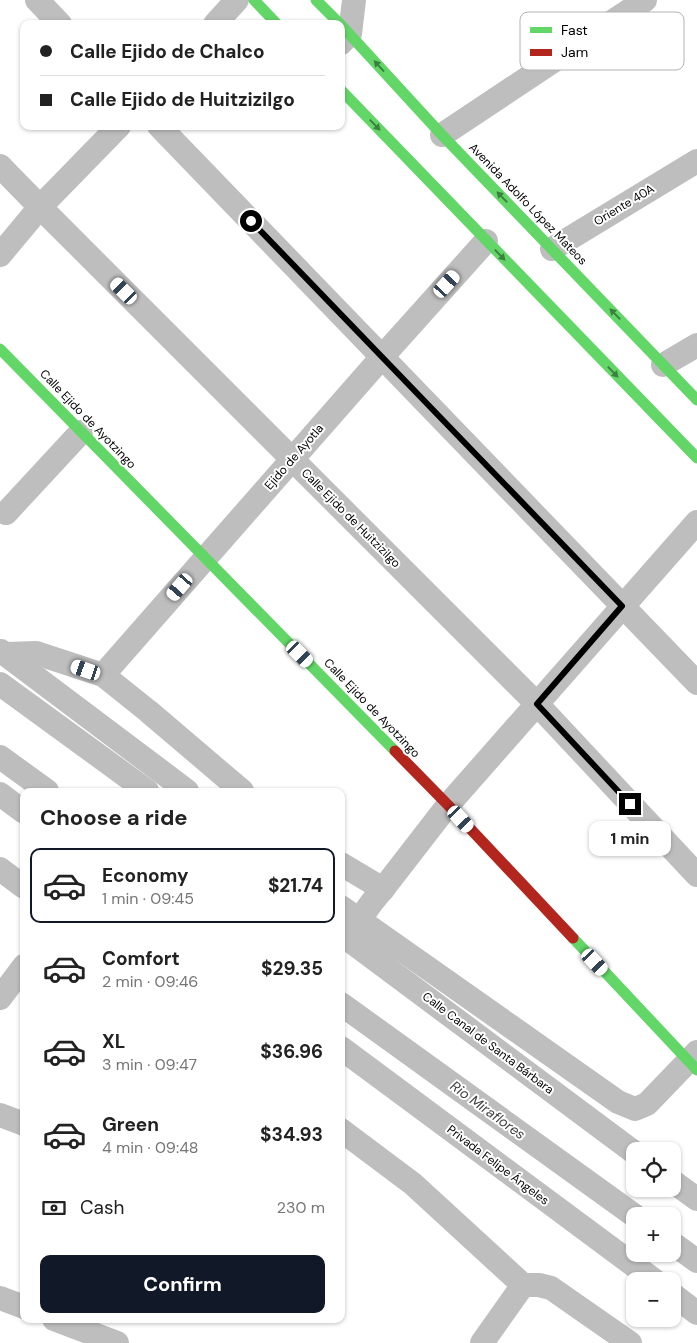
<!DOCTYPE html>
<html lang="en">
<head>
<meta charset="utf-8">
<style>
  :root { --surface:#fff; --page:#f2f2f2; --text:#222; --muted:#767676; --line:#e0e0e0; --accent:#111827 }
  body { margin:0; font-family:"DM Sans",sans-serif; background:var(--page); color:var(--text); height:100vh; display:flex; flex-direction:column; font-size:19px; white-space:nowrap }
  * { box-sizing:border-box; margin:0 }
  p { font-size:16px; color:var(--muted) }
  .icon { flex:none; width:28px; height:28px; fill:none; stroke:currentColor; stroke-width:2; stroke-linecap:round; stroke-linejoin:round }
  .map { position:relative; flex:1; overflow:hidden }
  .sheet { position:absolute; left:20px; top:788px; width:325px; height:535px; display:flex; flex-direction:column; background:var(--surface); border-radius:10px; box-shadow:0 1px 4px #0004 }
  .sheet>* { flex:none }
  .guide { position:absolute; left:20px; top:20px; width:325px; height:110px; border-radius:10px; box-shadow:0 1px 4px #0004; display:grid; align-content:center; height:110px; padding:0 20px; background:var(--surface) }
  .controls { position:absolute; left:626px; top:1142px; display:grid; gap:10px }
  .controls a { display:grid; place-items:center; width:55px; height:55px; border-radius:10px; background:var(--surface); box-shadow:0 1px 4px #0004; font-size:25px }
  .end { position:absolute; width:22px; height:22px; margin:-11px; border:6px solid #000; background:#fff; box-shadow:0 0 0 2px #fff }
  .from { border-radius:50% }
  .bubble { position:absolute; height:35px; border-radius:10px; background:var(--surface); box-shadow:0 1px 4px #0004; font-size:16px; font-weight:700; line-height:35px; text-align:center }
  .car { position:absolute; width:15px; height:30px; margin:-15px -8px; border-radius:6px; box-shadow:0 0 4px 1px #0007; background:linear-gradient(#fff 24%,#345 0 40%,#fff 0 76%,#345 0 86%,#fff 0) }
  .guide b { display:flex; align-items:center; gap:18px; height:48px; font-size:19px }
  .guide b+b { border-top:1px solid var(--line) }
  .guide i { width:12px; height:12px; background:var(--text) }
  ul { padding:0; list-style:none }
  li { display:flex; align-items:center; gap:15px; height:75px; margin:0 10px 8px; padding:0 10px; border:2px solid transparent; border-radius:10px }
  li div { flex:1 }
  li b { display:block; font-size:19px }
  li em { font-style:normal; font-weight:700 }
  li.on { border-color:var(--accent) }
  li>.icon { width:45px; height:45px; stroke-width:1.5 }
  h2 { padding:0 20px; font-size:22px; line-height:60px }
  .pay { display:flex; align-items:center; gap:12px; height:55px; padding:0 20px; font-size:19px }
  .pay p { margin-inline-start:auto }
  .cta { display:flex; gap:10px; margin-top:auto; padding:10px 20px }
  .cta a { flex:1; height:58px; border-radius:10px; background:var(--accent); color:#fff; font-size:20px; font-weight:700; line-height:58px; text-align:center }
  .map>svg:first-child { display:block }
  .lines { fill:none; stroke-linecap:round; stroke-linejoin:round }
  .canal { stroke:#bdbdbd; stroke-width:24 }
  .street { stroke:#bebebe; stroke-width:24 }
  .fast { stroke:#63d668; stroke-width:11 }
  .jam { stroke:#b3261e; stroke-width:11 }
  .oneway { fill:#3b803e }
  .route { stroke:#000; stroke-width:6 }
  .labels { text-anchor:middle; stroke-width:4; stroke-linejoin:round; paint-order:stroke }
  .street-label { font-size:12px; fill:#000; stroke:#fff }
  .water-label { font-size:14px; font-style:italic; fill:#424242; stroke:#fff }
  .key { fill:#fff; stroke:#b2b2b2; stroke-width:1 }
  .key-label { font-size:14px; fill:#000 }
</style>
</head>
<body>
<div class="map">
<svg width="697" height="1343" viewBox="0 0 697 1343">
  <rect width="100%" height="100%" fill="#fff"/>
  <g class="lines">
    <g class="canal">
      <path d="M0 757 47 791"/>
      <path d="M341 1004 635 1216"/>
      <path d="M672 1243 697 1261"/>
    </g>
    <g class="street">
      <path d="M37 0 60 24"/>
      <path d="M215 24 237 0"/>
      <path d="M341 43 350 34 354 0"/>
      <path d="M159 126 697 683"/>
      <path d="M442 135 645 0"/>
      <path d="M0 166 40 207 537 704 697 875"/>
      <path d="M552 249 697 161"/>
      <path d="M0 255 40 207 119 126"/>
      <path d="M663 365 697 345"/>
      <path d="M6 513 81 432"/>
      <path d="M1 651 187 791"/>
      <path d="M6 654 36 653 103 675 148 711 242 791"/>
      <path d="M103 675 382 357 486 241"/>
      <path d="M0 684 147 791"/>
      <path d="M0 794 24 812"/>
      <path d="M341 864 383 889"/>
      <path d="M0 869 24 887"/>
      <path d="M341 907 618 1102 635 1109 647 1104 697 1052"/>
      <path d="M341 934 635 1153"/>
      <path d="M351 941C360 918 367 907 383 889L448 805 697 522"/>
      <path d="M0 998 24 966"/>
      <path d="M341 1048 655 1281"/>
      <path d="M0 1115 24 1124"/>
      <path d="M341 1130 413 1184 523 1285H539L551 1288 630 1343"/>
      <path d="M672 1181 697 1199"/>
      <path d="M672 1294 697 1313"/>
      <path d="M0 1298 24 1307"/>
      <path d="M54 1319 117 1343"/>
      <path d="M482 1343 523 1285"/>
    </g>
    <g class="fast">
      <path d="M254 0 277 24"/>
      <path d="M316 0 340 24"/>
      <path d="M341 25 442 135 697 400"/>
      <path d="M341 90 697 458"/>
      <path d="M0 349 395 751"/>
      <path d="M573 938 697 1070"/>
    </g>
    <path class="jam" d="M395 751 448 805 573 938"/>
  </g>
  <defs><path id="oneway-solid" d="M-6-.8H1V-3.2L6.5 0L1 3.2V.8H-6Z" transform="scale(1.25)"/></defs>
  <g class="oneway">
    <use href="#oneway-solid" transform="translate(379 66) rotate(-132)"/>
    <use href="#oneway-solid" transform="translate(375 125) rotate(46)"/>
    <use href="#oneway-solid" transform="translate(502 197) rotate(-134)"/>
    <use href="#oneway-solid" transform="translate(500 255) rotate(46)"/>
    <use href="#oneway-solid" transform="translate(615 314) rotate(-134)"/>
    <use href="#oneway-solid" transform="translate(613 372) rotate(46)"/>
  </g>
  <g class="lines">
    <path class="route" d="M251 221 622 606 537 704 630 804"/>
  </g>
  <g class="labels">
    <g class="street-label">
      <text transform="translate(528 204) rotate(46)" y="4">Avenida Adolfo López Mateos</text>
      <text transform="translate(624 205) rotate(-31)" y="4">Oriente 40A</text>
      <text transform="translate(88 419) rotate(46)" y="4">Calle Ejido de Ayotzingo</text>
      <text transform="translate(294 457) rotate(-49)" y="4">Ejido de Ayotla</text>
      <text transform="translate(351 518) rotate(45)" y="4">Calle Ejido de Huitzizilgo</text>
      <text transform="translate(372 708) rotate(46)" y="4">Calle Ejido de Ayotzingo</text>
      <text transform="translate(488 1043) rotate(37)" y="4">Calle Canal de Santa Bárbara</text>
      <text transform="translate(498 1165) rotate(37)" y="4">Privada Felipe Ángeles</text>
    </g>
    <g class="water-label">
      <text transform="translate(488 1110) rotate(36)" y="5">Rio Miraflores</text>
    </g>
  </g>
  <rect x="520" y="12" width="164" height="58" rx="8" class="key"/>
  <rect x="530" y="27" width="22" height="6" fill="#63d668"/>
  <rect x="530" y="49" width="22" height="7" fill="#b3261e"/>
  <g class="key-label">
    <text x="561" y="35">Fast</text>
    <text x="561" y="57">Jam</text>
  </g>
</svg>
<div class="controls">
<a><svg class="icon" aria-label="locate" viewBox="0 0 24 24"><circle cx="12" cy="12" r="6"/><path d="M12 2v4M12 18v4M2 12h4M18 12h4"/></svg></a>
<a>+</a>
<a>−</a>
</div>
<i class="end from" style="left:251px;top:221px"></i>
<i class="end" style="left:630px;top:804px"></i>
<div class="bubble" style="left:589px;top:821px;width:82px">1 min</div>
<i class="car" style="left:447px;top:284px;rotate:42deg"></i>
<i class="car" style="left:124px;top:291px;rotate:315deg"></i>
<i class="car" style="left:180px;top:587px;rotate:221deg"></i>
<i class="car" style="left:300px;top:654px;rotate:135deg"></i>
<i class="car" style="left:86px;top:670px;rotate:289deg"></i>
<i class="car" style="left:461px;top:819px;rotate:137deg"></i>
<i class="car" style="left:595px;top:962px;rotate:137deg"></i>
<div class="guide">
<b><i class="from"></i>Calle Ejido de Chalco</b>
<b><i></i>Calle Ejido de Huitzizilgo</b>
</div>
<section class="sheet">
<h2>Choose a ride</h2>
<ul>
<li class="on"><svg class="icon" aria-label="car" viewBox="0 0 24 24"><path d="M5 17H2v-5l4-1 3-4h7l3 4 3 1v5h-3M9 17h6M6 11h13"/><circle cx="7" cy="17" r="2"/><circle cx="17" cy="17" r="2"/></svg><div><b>Economy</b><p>1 min · 09:45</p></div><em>$21.74</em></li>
<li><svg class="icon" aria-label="car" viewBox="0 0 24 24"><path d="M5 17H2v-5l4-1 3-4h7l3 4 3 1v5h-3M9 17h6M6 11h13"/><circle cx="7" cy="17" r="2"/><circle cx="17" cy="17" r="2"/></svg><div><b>Comfort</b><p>2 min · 09:46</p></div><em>$29.35</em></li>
<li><svg class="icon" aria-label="car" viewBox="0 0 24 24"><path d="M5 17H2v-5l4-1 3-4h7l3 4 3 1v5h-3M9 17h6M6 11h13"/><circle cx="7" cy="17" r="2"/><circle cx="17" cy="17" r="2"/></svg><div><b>XL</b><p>3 min · 09:47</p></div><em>$36.96</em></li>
<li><svg class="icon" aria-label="car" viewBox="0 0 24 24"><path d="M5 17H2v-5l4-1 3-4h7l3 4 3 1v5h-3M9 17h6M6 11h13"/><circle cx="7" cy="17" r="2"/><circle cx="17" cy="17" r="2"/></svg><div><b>Green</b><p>4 min · 09:48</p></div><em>$34.93</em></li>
</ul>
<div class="pay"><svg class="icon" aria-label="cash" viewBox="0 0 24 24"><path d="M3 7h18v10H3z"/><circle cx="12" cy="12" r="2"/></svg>Cash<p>230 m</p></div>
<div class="cta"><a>Confirm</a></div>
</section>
</div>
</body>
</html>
